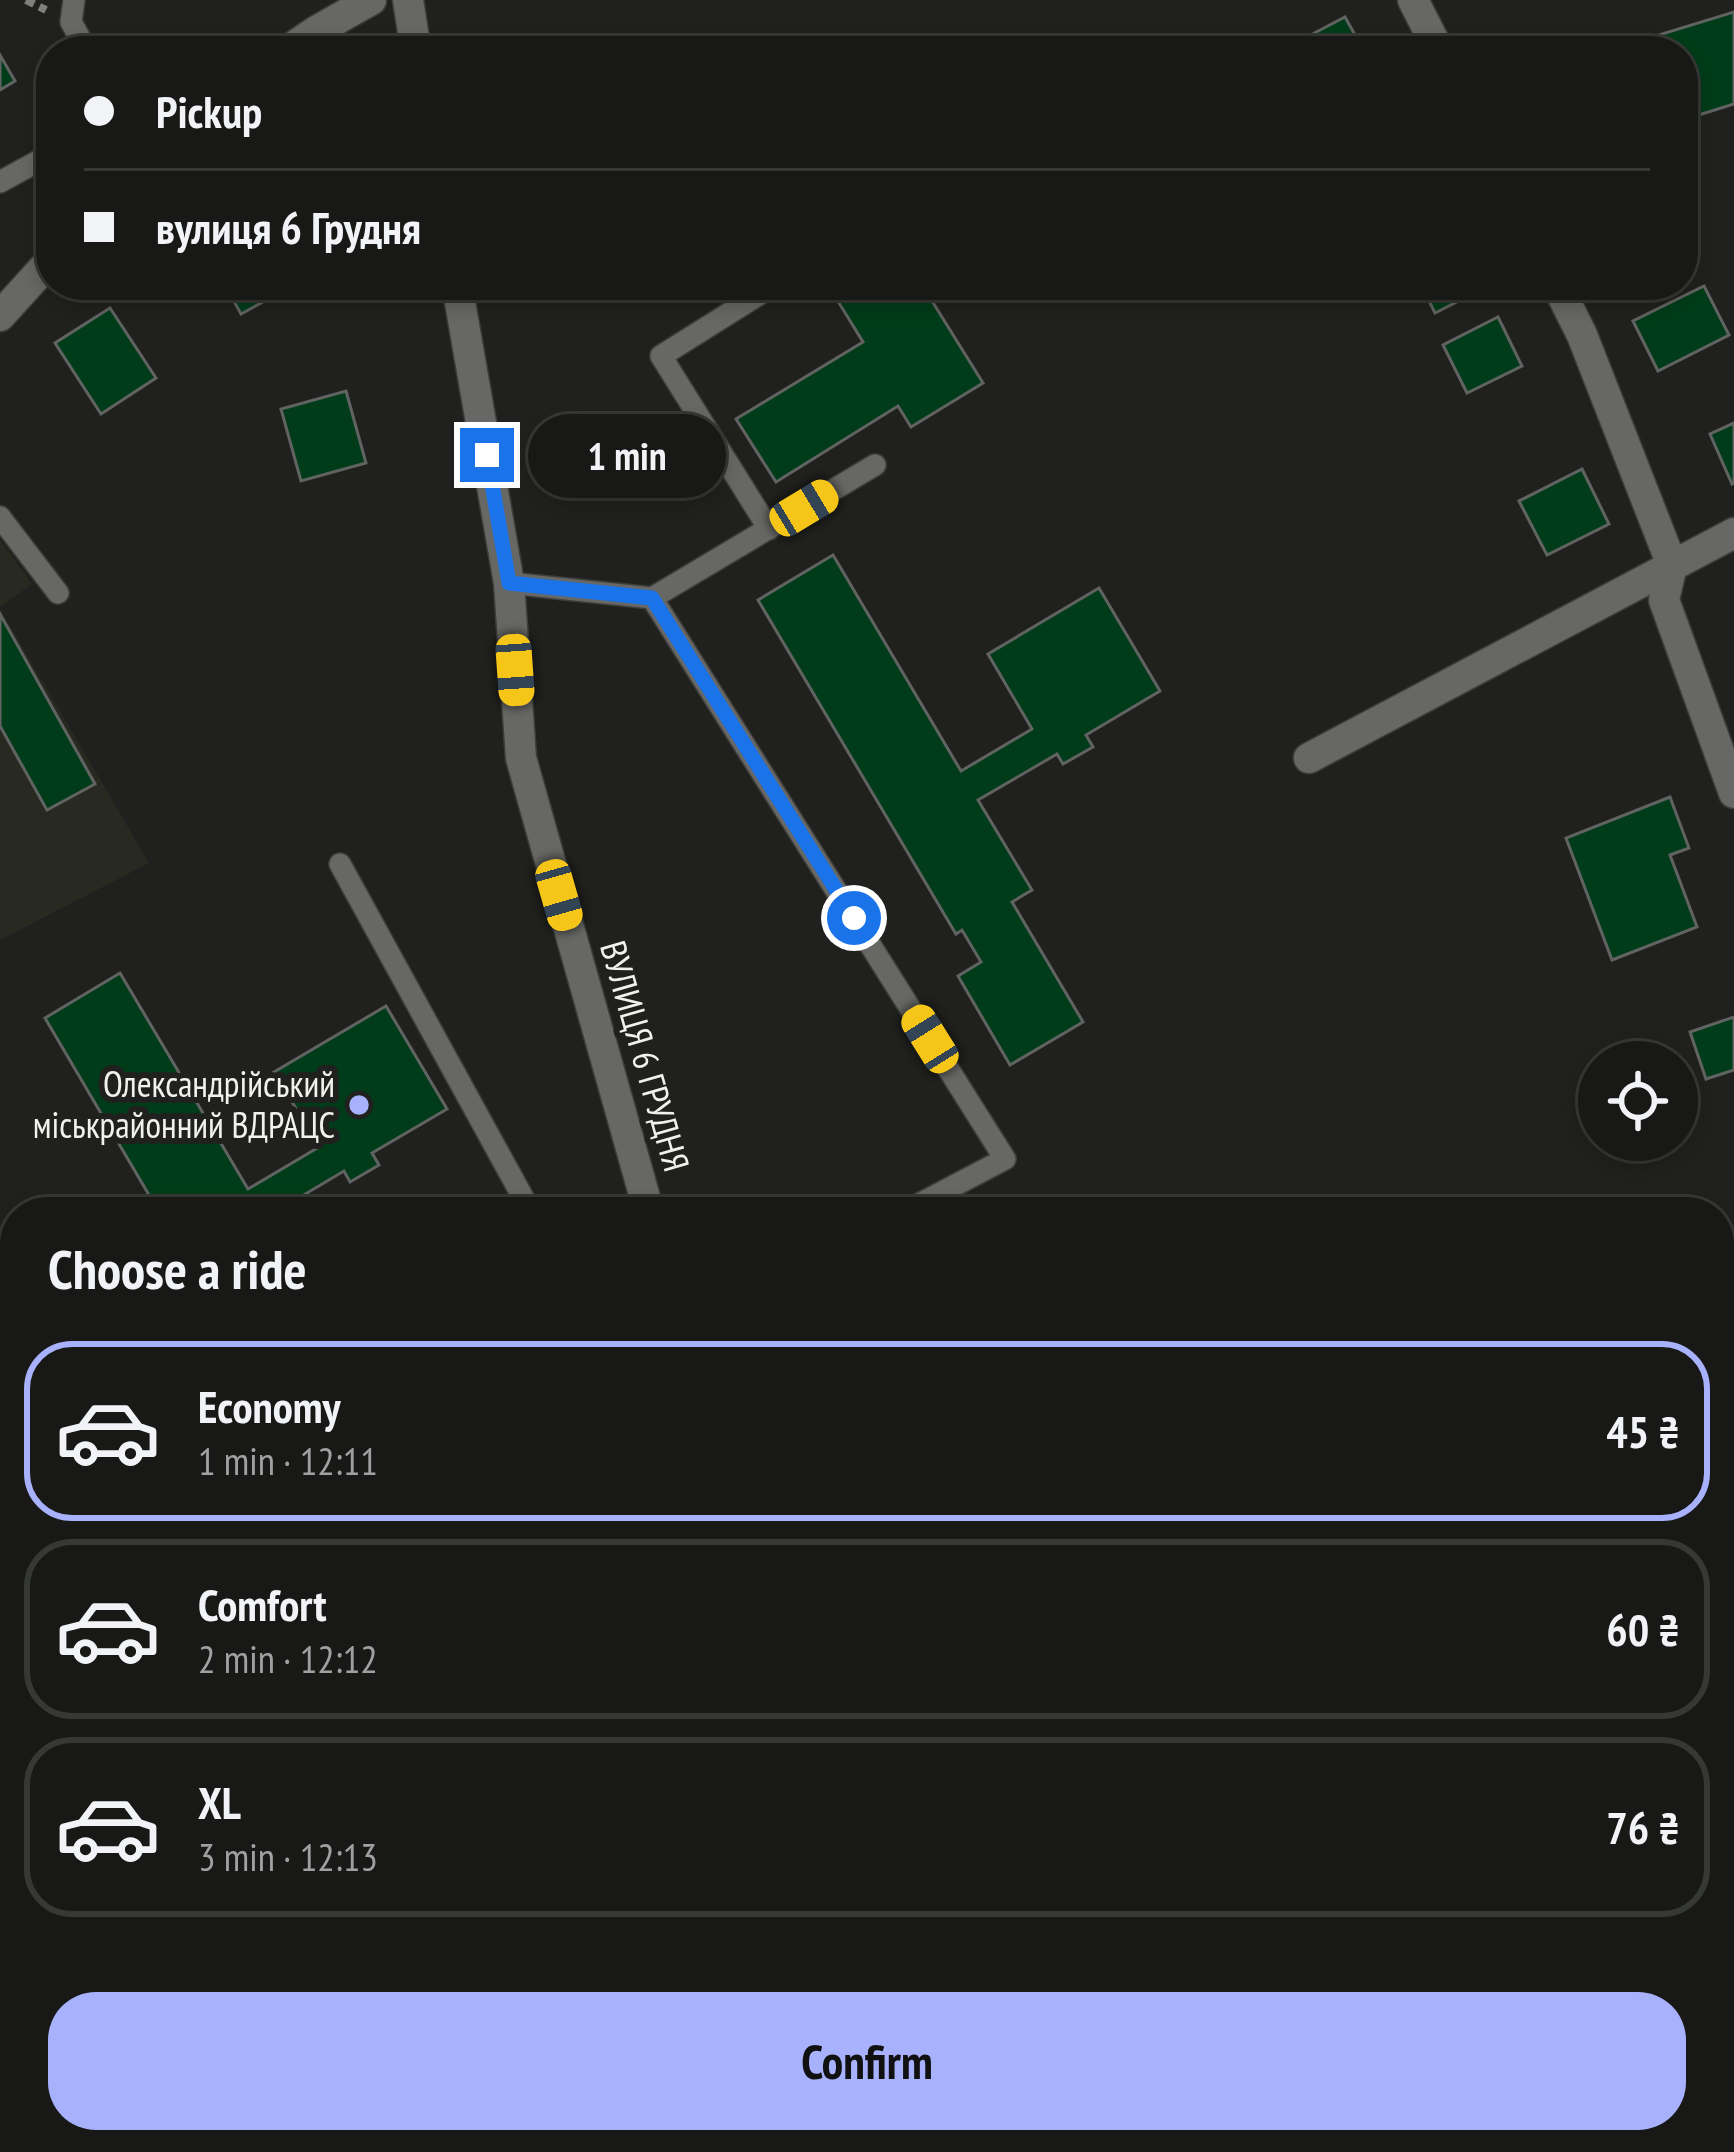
<!DOCTYPE html>
<html lang="en">
<head>
<meta charset="utf-8">
<style>
  :root { --surface:#181916; --page:#252623; --text:#f1f3f6; --muted:#9fa0a1; --line:#363835; --accent:#a7b1fc }
  body { margin:0; font-family:"PT Sans Narrow",sans-serif; background:var(--page); color:var(--text); height:100vh; display:flex; flex-direction:column; font-size:45px; white-space:nowrap }
  * { box-sizing:border-box; margin:0 }
  p { font-size:39px; color:var(--muted) }
  .icon { flex:none; width:66px; height:66px; fill:none; stroke:currentColor; stroke-width:2; stroke-linecap:round; stroke-linejoin:round }
  .map { position:relative; flex:1; overflow:hidden }
  .panel { position:absolute; left:0px; top:1197px; width:1734px; height:957px; display:flex; flex-direction:column; background:var(--surface); border-radius:48px 48px 0 0; box-shadow:0 6px 18px #0003,0 0 0 3px var(--line) }
  .panel>* { flex:none }
  .hud { position:absolute; left:36px; top:36px; width:1662px; height:264px; border-radius:48px; box-shadow:0 6px 18px #0003,0 0 0 3px var(--line); display:grid; align-content:center; height:264px; padding:0 48px; background:var(--surface) }
  .controls { position:absolute; left:1578px; top:1041px; display:grid; gap:24px }
  .controls a { display:grid; place-items:center; width:120px; height:120px; border-radius:50%; background:var(--surface); box-shadow:0 6px 18px #0003,0 0 0 3px var(--line); font-size:60px }
  .end { position:absolute; width:54px; height:54px; margin:-27px; border:15px solid #1a73e8; background:#fff; box-shadow:0 0 0 6px #fff }
  .from { border-radius:50% }
  .bubble { position:absolute; height:84px; border-radius:42px; background:var(--surface); box-shadow:0 6px 18px #0003,0 0 0 3px var(--line); font-size:39px; font-weight:700; line-height:84px; text-align:center }
  .car { position:absolute; width:36px; height:72px; margin:-36px -18px; border-radius:15px; box-shadow:0 0 9px 3px #0007; background:linear-gradient(#f5c518 24%,#345 0 40%,#f5c518 0 76%,#345 0 86%,#f5c518 0) }
  .hud b { display:flex; align-items:center; gap:42px; height:114px; font-size:45px }
  .hud b+b { border-top:3px solid var(--line) }
  .hud i { width:30px; height:30px; background:var(--text) }
  ul { padding:0; list-style:none }
  li { display:flex; align-items:center; gap:36px; height:180px; margin:0 24px 18px; padding:0 24px; border:6px solid var(--line); border-radius:48px }
  li div { flex:1 }
  li b { display:block; font-size:45px }
  li em { font-style:normal; font-weight:700 }
  li.current { border-color:var(--accent) }
  li>.icon { width:108px; height:108px; stroke-width:1.5 }
  h2 { padding:0 48px; font-size:54px; line-height:144px }
  .action { display:flex; gap:24px; margin-top:auto; padding:24px 48px }
  .action a { flex:1; height:138px; border-radius:48px; background:var(--accent); color:#111; font-size:48px; font-weight:700; line-height:138px; text-align:center }
  .map>svg:first-child { display:block }
  .built { fill:#282a22 }
  .building { fill:#003c19; stroke:#606361; stroke-width:3 }
  .lines { fill:none; stroke-linecap:round; stroke-linejoin:round }
  .lane-casing { stroke:#3d3e3b; stroke-width:24 }
  .street-casing { stroke:#3d3e3b; stroke-width:33 }
  .secondary-casing { stroke:#3d3e3b; stroke-width:33 }
  .path { stroke:#7f807d; stroke-width:8; stroke-dasharray:9 6; stroke-linecap:butt }
  .lane { stroke:#676765; stroke-width:21 }
  .street { stroke:#676765; stroke-width:30 }
  .secondary { stroke:#8f8f8c; stroke-width:30 }
  .route { stroke:#1a73e8; stroke-width:15 }
  .poi-dot { fill:#a7b1fc; stroke:#20211e; stroke-width:4.5 }
  .labels { text-anchor:middle; stroke-width:12; stroke-linejoin:round; paint-order:stroke }
  .street-label { font-size:36px; fill:#f1f2f0; stroke:#20211e }
  .poi-label { font-size:36px; fill:#f1f2f0; stroke:#20211e; text-anchor:end }
</style>
</head>
<body>
<div class="map">
<svg width="1734" height="2152" viewBox="0 0 1734 2152">
  <rect width="100%" height="100%" fill="#20211e"/>
  <g class="built">
    <path d="M0 540 32 584 0 607Z"/>
    <path d="M0 609 149 863 0 940Z"/>
    <path d="M0 1383 15 1408V1702L0 1712Z"/>
    <path d="M15 1833V2139H356L364 2152H0V1843Z"/>
  </g>
  <g class="building">
    <path d="M1734 12V104L1683 120V51H1628L1626 45Z"/>
    <path d="M1345 17 1364 51H1280Z"/>
    <path d="M0 55 15 81 0 90Z"/>
    <path d="M225 285H294L241 314Z"/>
    <path d="M828 285H922L983 383 911 427 898 406 776 482 736 419 863 342Z"/>
    <path d="M1421 285H1480L1482 289 1435 313Z"/>
    <path d="M1704 286 1729 335 1658 371 1633 321Z"/>
    <path d="M110 308 156 378 101 414 55 343Z"/>
    <path d="M1498 317 1522 366 1467 393 1443 345Z"/>
    <path d="M346 391 366 463 301 481 281 409Z"/>
    <path d="M1734 423V483L1732 484 1710 434Z"/>
    <path d="M1582 469 1609 524 1547 555 1519 501Z"/>
    <path d="M833 555 961 771 1032 729 988 654 1099 588 1160 691 1086 735 1093 747 1063 764 1057 754 978 800 1032 890 1012 902 1083 1022 1010 1065 958 976 981 962 962 930 956 934 758 600Z"/>
    <path d="M0 614 95 784 47 810 0 726Z"/>
    <path d="M1670 797 1689 848 1670 855 1697 927 1612 960 1566 838Z"/>
    <path d="M120 973 248 1189 319 1147 274 1072 386 1006 447 1109 372 1153 379 1165 350 1182 344 1171 275 1212H159L45 1018Z"/>
    <path d="M1734 1017V1070L1706 1079 1690 1032Z"/>
    <path d="M2 1482 15 1504V1519L6 1524 15 1538V1631L0 1640Z"/>
    <path d="M768 2139H871L879 2152H776Z"/>
    <path d="M1070 2139H1160L1139 2152H1078Z"/>
  </g>
  <g class="lines">
    <defs>
      <g id="lane">
        <path d="M74 0 71 22 87 51"/>
        <path d="M0 182 51 154"/>
        <path d="M0 517 58 593"/>
        <path d="M769 529 661 356 774 285"/>
        <path d="M509 583 652 598 1005 1159 904 1212"/>
        <path d="M652 598 875 465"/>
        <path d="M340 864 531 1212"/>
        <path d="M0 1767 15 1757"/>
        <path d="M915 2139 921 2152"/>
      </g>
      <g id="street">
        <path d="M408 0 416 51"/>
        <path d="M1413 0 1439 51"/>
        <path d="M287 51 318 30 371 0"/>
        <path d="M457 285 509 583 521 758 649 1212"/>
        <path d="M1557 285 1582 335 1672 565 1664 600 1734 793"/>
        <path d="M0 316 51 260"/>
        <path d="M1309 758 1734 533"/>
      </g>
      <g id="secondary">
        <path d="M0 1261 15 1286"/>
        <path d="M534 2139 542 2152"/>
      </g>
    </defs>
    <use href="#lane" class="lane-casing"/>
    <use href="#street" class="street-casing"/>
    <use href="#secondary" class="secondary-casing"/>
    <path class="path" d="M26 0 46 10"/>
    <use href="#lane" class="lane"/>
    <use href="#street" class="street"/>
    <use href="#secondary" class="secondary"/>
  </g>
  <g class="lines">
    <path class="route" d="M487 455 509 583 652 598 854 918"/>
  </g>
  <circle class="poi-dot" cx="359" cy="1105" r="12"/>
  <g class="labels">
    <g class="street-label">
      <text transform="translate(645 1056) rotate(74)" y="13">ВУЛИЦЯ 6 ГРУДНЯ</text>
    </g>
    <g class="poi-label">
      <text x="335" y="1097">Олександрійський<tspan x="335" dy="41">міськрайонний ВДРАЦС</tspan></text>
    </g>
  </g>
</svg>
<div class="controls">
<a><svg class="icon" aria-label="locate" viewBox="0 0 24 24"><circle cx="12" cy="12" r="6"/><path d="M12 2v4M12 18v4M2 12h4M18 12h4"/></svg></a>
</div>
<i class="end from" style="left:854px;top:918px"></i>
<i class="end" style="left:487px;top:455px"></i>
<div class="bubble" style="left:528px;top:414px;width:198px">1 min</div>
<i class="car" style="left:804px;top:508px;rotate:59deg"></i>
<i class="car" style="left:515px;top:670px;rotate:176deg"></i>
<i class="car" style="left:559px;top:895px;rotate:164deg"></i>
<i class="car" style="left:930px;top:1039px;rotate:328deg"></i>
<div class="hud">
<b><i class="from"></i>Pickup</b>
<b><i></i>вулиця 6 Грудня</b>
</div>
<section class="panel">
<h2>Choose a ride</h2>
<ul>
<li class="current"><svg class="icon" aria-label="car" viewBox="0 0 24 24"><path d="M5 17H2v-5l4-1 3-4h7l3 4 3 1v5h-3M9 17h6M6 11h13"/><circle cx="7" cy="17" r="2"/><circle cx="17" cy="17" r="2"/></svg><div><b>Economy</b><p>1 min · 12:11</p></div><em>45 ₴</em></li>
<li><svg class="icon" aria-label="car" viewBox="0 0 24 24"><path d="M5 17H2v-5l4-1 3-4h7l3 4 3 1v5h-3M9 17h6M6 11h13"/><circle cx="7" cy="17" r="2"/><circle cx="17" cy="17" r="2"/></svg><div><b>Comfort</b><p>2 min · 12:12</p></div><em>60 ₴</em></li>
<li><svg class="icon" aria-label="car" viewBox="0 0 24 24"><path d="M5 17H2v-5l4-1 3-4h7l3 4 3 1v5h-3M9 17h6M6 11h13"/><circle cx="7" cy="17" r="2"/><circle cx="17" cy="17" r="2"/></svg><div><b>XL</b><p>3 min · 12:13</p></div><em>76 ₴</em></li>
</ul>
<div class="action"><a>Confirm</a></div>
</section>
</div>
</body>
</html>
